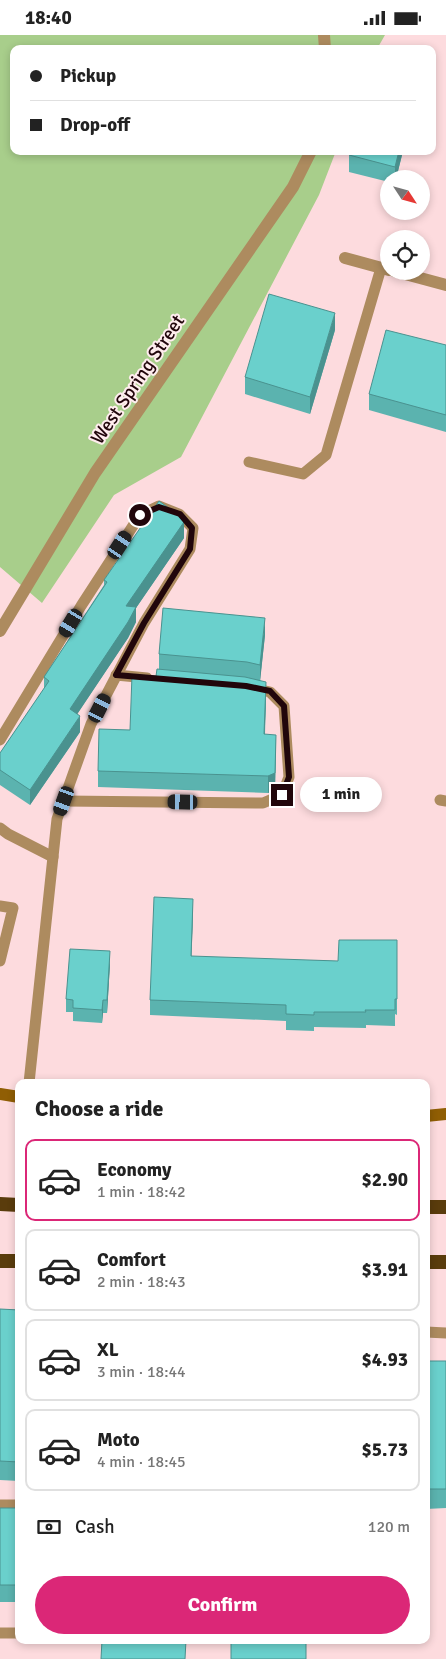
<!DOCTYPE html>
<html lang="en">
<head>
<meta charset="utf-8">
<style>
  :root { --surface:#fff; --page:#f6f6f6; --text:#222; --muted:#767676; --line:#e0e0e0; --accent:#db2777 }
  body { margin:0; font-family:Signika,sans-serif; background:var(--page); color:var(--text); height:100vh; display:flex; flex-direction:column; font-size:19px; white-space:nowrap }
  * { box-sizing:border-box; margin:0 }
  p { font-size:16px; color:var(--muted) }
  .icon { flex:none; width:28px; height:28px; fill:none; stroke:currentColor; stroke-width:2; stroke-linecap:round; stroke-linejoin:round }
  .map { position:relative; flex:1; overflow:hidden }
  .side { position:absolute; left:15px; top:1044px; width:415px; height:565px; display:flex; flex-direction:column; background:var(--surface); border-radius:10px; box-shadow:0 2px 8px #0003 }
  .side>* { flex:none }
  .hud { position:absolute; left:10px; top:10px; width:426px; height:110px; border-radius:10px; box-shadow:0 2px 8px #0003; display:grid; align-content:center; height:110px; padding:0 20px; background:var(--surface) }
  .needle { width:32px; rotate:126deg }
  .tools { position:absolute; left:380px; top:135px; display:grid; gap:10px }
  .tools a { display:grid; place-items:center; width:50px; height:50px; border-radius:50%; background:var(--surface); box-shadow:0 2px 8px #0003; font-size:25px }
  .end { position:absolute; width:22px; height:22px; margin:-11px; border:6px solid #21060b; background:#fff; box-shadow:0 0 0 2px #fff }
  .from { border-radius:50% }
  .bubble { position:absolute; height:35px; border-radius:18px; background:var(--surface); box-shadow:0 2px 8px #0003; font-size:16px; font-weight:700; line-height:35px; text-align:center }
  .car { position:absolute; width:15px; height:30px; margin:-15px -8px; border-radius:6px; box-shadow:0 0 4px 1px #0007; background:linear-gradient(#222 24%,#8ab4d8 0 40%,#222 0 76%,#8ab4d8 0 86%,#222 0) }
  .hud b { display:flex; align-items:center; gap:18px; height:48px; font-size:19px }
  .hud b+b { border-top:1px solid var(--line) }
  .hud i { width:12px; height:12px; background:var(--text) }
  ul { padding:0; list-style:none }
  li { display:flex; align-items:center; gap:15px; height:82px; margin:0 10px 8px; padding:0 10px; border:2px solid var(--line); border-radius:10px }
  li div { flex:1 }
  li b { display:block; font-size:19px }
  li em { font-style:normal; font-weight:700 }
  li.selected { border-color:var(--accent) }
  li>.icon { width:45px; height:45px; stroke-width:1.5 }
  h2 { padding:0 20px; font-size:22px; line-height:60px }
  .pay { display:flex; align-items:center; gap:12px; height:55px; padding:0 20px; font-size:19px }
  .pay p { margin-inline-start:auto }
  .button { display:flex; gap:10px; margin-top:auto; padding:10px 20px }
  .button a { flex:1; height:58px; border-radius:30px; background:var(--accent); color:#fff; font-size:20px; font-weight:700; line-height:58px; text-align:center }
  .status { display:flex; justify-content:space-between; align-items:center; height:35px; padding:0 25px; background:var(--surface); direction:ltr }
  .status svg { height:14px; fill:currentColor }
  .map>svg:first-child { display:block }
  .green { fill:#a8ce8b }
  .lines { fill:none; stroke-linecap:round; stroke-linejoin:round }
  .service { stroke:#ad8b5f; stroke-width:11 }
  .minor { stroke:#ad8b5f; stroke-width:12 }
  .secondary { stroke:#905e04; stroke-width:12 }
  .trunk { stroke:#5a3c0c; stroke-width:14 }
  .wall { fill:#5bb3af }
  .shaded-wall { fill:#4a928f }
  .building { fill:#6ad0cc; stroke:#4a928f }
  .route { stroke:#21060b; stroke-width:6 }
  .labels { text-anchor:middle; stroke-width:4; stroke-linejoin:round; paint-order:stroke }
  .street-label { font-size:19px; fill:#21060b; stroke:#ffedee }
</style>
</head>
<body>
<div class="status"><b>18:40</b><svg viewBox="0 0 49 12"><path d="M0 12V9h3v3zM5 12V6h3v6zM10 12V3h3v9zM15 12V0h3v12zM26 1h20v11H26zM47 4h2v5h-2z"/></svg></div>
<div class="map">
<svg width="446" height="1624" viewBox="0 0 446 1624">
  <rect width="100%" height="100%" fill="#fddbde"/>
  <path class="green" d="M0 0H385L377 14H14V116H336L319 160 181 422 114 460 42 568 0 532Z"/>
  <g class="lines">
    <g class="service">
      <path d="M249 427 303 439 326 420 381 233"/>
      <path d="M116 640 147 643"/>
      <path d="M0 705 81 571 140 480 159 471 179 479 193 493 190 514 144 588 91 689 57 784 29 1048"/>
      <path d="M440 765 446 766"/>
      <path d="M64 766 263 768 282 760 289 742 284 671 270 657 252 653"/>
      <path d="M0 793 8 799 53 822"/>
      <path d="M0 871 13 873 0 926"/>
      <path d="M426 1297 446 1298"/>
      <path d="M0 1470H19"/>
      <path d="M0 1598H19"/>
    </g>
    <g class="minor">
      <path d="M324 0 325 14"/>
      <path d="M345 223 389 235"/>
      <path d="M394 236 446 250"/>
      <path d="M0 596 95 438 293 152 311 116"/>
    </g>
    <g class="secondary">
      <path d="M0 1059 19 1062"/>
      <path d="M426 1081 446 1079"/>
    </g>
    <g class="trunk">
      <path d="M0 1169 19 1170"/>
      <path d="M426 1172H446"/>
      <path d="M0 1226H19"/>
      <path d="M426 1227H446"/>
    </g>
  </g>
  <g class="wall">
    <path d="M350 116H403L396 144H389V147L349 137V120Z"/>
    <path d="M335 295 310 379 245 359V342Z"/>
    <path d="M446 310V397L369 375V359Z"/>
    <path d="M184 499V503L136 573V587L128 603 77 679 80 697 30 770 0 750V718L44 654V642L104 550V545Z"/>
    <path d="M265 600 260 645 266 664 265 699 276 717 275 755 268 758 98 752V736L130 695 156 641 159 634V619Z"/>
    <path d="M193 879 191 922 338 926 397 905V980L395 979V991L366 990V993L314 992V996L286 995V986L150 980V965Z"/>
    <path d="M110 929 107 978H103L102 988 73 986V977H66V964Z"/>
    <path d="M0 1274 19 1275V1446L0 1445Z"/>
    <path d="M426 1326H446V1473L426 1474Z"/>
    <rect x="0" y="1473" width="19" height="94"/>
  </g>
  <g class="shaded-wall">
    <path d="M399 116H403L396 144H395V132Z"/>
    <path d="M335 278V295L310 379V362Z"/>
    <path d="M184 484V503L136 573V587L128 603 70 690V674L126 571Z"/>
    <path d="M265 583V600L260 647V630Z"/>
    <path d="M266 647V664L264 716V699Z"/>
    <path d="M80 681V697L30 770V755Z"/>
    <path d="M276 700 275 755 268 758V741Z"/>
    <path d="M193 864V879L191 937V921Z"/>
    <path d="M110 916V929L107 978V965Z"/>
    <path d="M103 965V978L102 988V975Z"/>
  </g>
  <g class="building">
    <path d="M350 116H399L395 132 349 120Z"/>
    <path d="M269 259 335 278 310 362 245 342Z"/>
    <path d="M386 295 446 310V380L369 359Z"/>
    <path d="M159 466 184 484V487L126 571 136 572 128 587 70 674 80 681 30 755 0 735V718L49 646 44 642 107 547 104 545Z"/>
    <path d="M163 573 265 583 260 630 247 627 159 619Z"/>
    <path d="M157 634 245 642 266 647 264 699 276 700 275 738 268 741 98 736 99 694 130 695 132 640 156 641Z"/>
    <path d="M154 862 193 864 191 921 338 926 339 905H397V964H395V975H365L366 977H314V980L286 979V970L150 965Z"/>
    <path d="M70 914 110 916 107 965H103L102 975 73 973V965L66 964Z"/>
    <path d="M0 1274 19 1275V1427L0 1426Z"/>
    <rect x="426" y="1326" width="20" height="128"/>
    <rect x="0" y="1473" width="19" height="77"/>
    <path d="M102 1605H186L185 1624H101Z"/>
    <rect x="231" y="1605" width="75" height="19"/>
  </g>
  <g class="lines">
    <path class="route" d="M140 480 159 472 180 479 192 493 190 514 144 588 116 640 246 651 270 656 284 671 289 742 282 760"/>
  </g>
  <g class="labels">
    <g class="street-label">
      <text transform="translate(137 344) rotate(-56)" y="7">West Spring Street</text>
    </g>
  </g>
</svg>
<div class="tools">
<a><svg class="needle" viewBox="-14 -14 28 28"><path d="M0-13l5 13h-10z" fill="#e53935"/><path d="M0 13l5-13h-10z" fill="#767676"/></svg></a>
<a><svg class="icon" aria-label="locate" viewBox="0 0 24 24"><circle cx="12" cy="12" r="6"/><path d="M12 2v4M12 18v4M2 12h4M18 12h4"/></svg></a>
</div>
<i class="end from" style="left:140px;top:480px"></i>
<i class="end" style="left:282px;top:760px"></i>
<div class="bubble" style="left:300px;top:742px;width:82px">1 min</div>
<i class="car" style="left:120px;top:510px;rotate:33deg"></i>
<i class="car" style="left:71px;top:588px;rotate:211deg"></i>
<i class="car" style="left:100px;top:673px;rotate:27deg"></i>
<i class="car" style="left:64px;top:766px;rotate:200deg"></i>
<i class="car" style="left:183px;top:767px;rotate:271deg"></i>
<div class="hud">
<b><i class="from"></i>Pickup</b>
<b><i></i>Drop-off</b>
</div>
<section class="side">
<h2>Choose a ride</h2>
<ul>
<li class="selected"><svg class="icon" aria-label="car" viewBox="0 0 24 24"><path d="M5 17H2v-5l4-1 3-4h7l3 4 3 1v5h-3M9 17h6M6 11h13"/><circle cx="7" cy="17" r="2"/><circle cx="17" cy="17" r="2"/></svg><div><b>Economy</b><p>1 min · 18:42</p></div><em>$2.90</em></li>
<li><svg class="icon" aria-label="car" viewBox="0 0 24 24"><path d="M5 17H2v-5l4-1 3-4h7l3 4 3 1v5h-3M9 17h6M6 11h13"/><circle cx="7" cy="17" r="2"/><circle cx="17" cy="17" r="2"/></svg><div><b>Comfort</b><p>2 min · 18:43</p></div><em>$3.91</em></li>
<li><svg class="icon" aria-label="car" viewBox="0 0 24 24"><path d="M5 17H2v-5l4-1 3-4h7l3 4 3 1v5h-3M9 17h6M6 11h13"/><circle cx="7" cy="17" r="2"/><circle cx="17" cy="17" r="2"/></svg><div><b>XL</b><p>3 min · 18:44</p></div><em>$4.93</em></li>
<li><svg class="icon" aria-label="car" viewBox="0 0 24 24"><path d="M5 17H2v-5l4-1 3-4h7l3 4 3 1v5h-3M9 17h6M6 11h13"/><circle cx="7" cy="17" r="2"/><circle cx="17" cy="17" r="2"/></svg><div><b>Moto</b><p>4 min · 18:45</p></div><em>$5.73</em></li>
</ul>
<div class="pay"><svg class="icon" aria-label="cash" viewBox="0 0 24 24"><path d="M3 7h18v10H3z"/><circle cx="12" cy="12" r="2"/></svg>Cash<p>120 m</p></div>
<div class="button"><a>Confirm</a></div>
</section>
</div>
</body>
</html>
